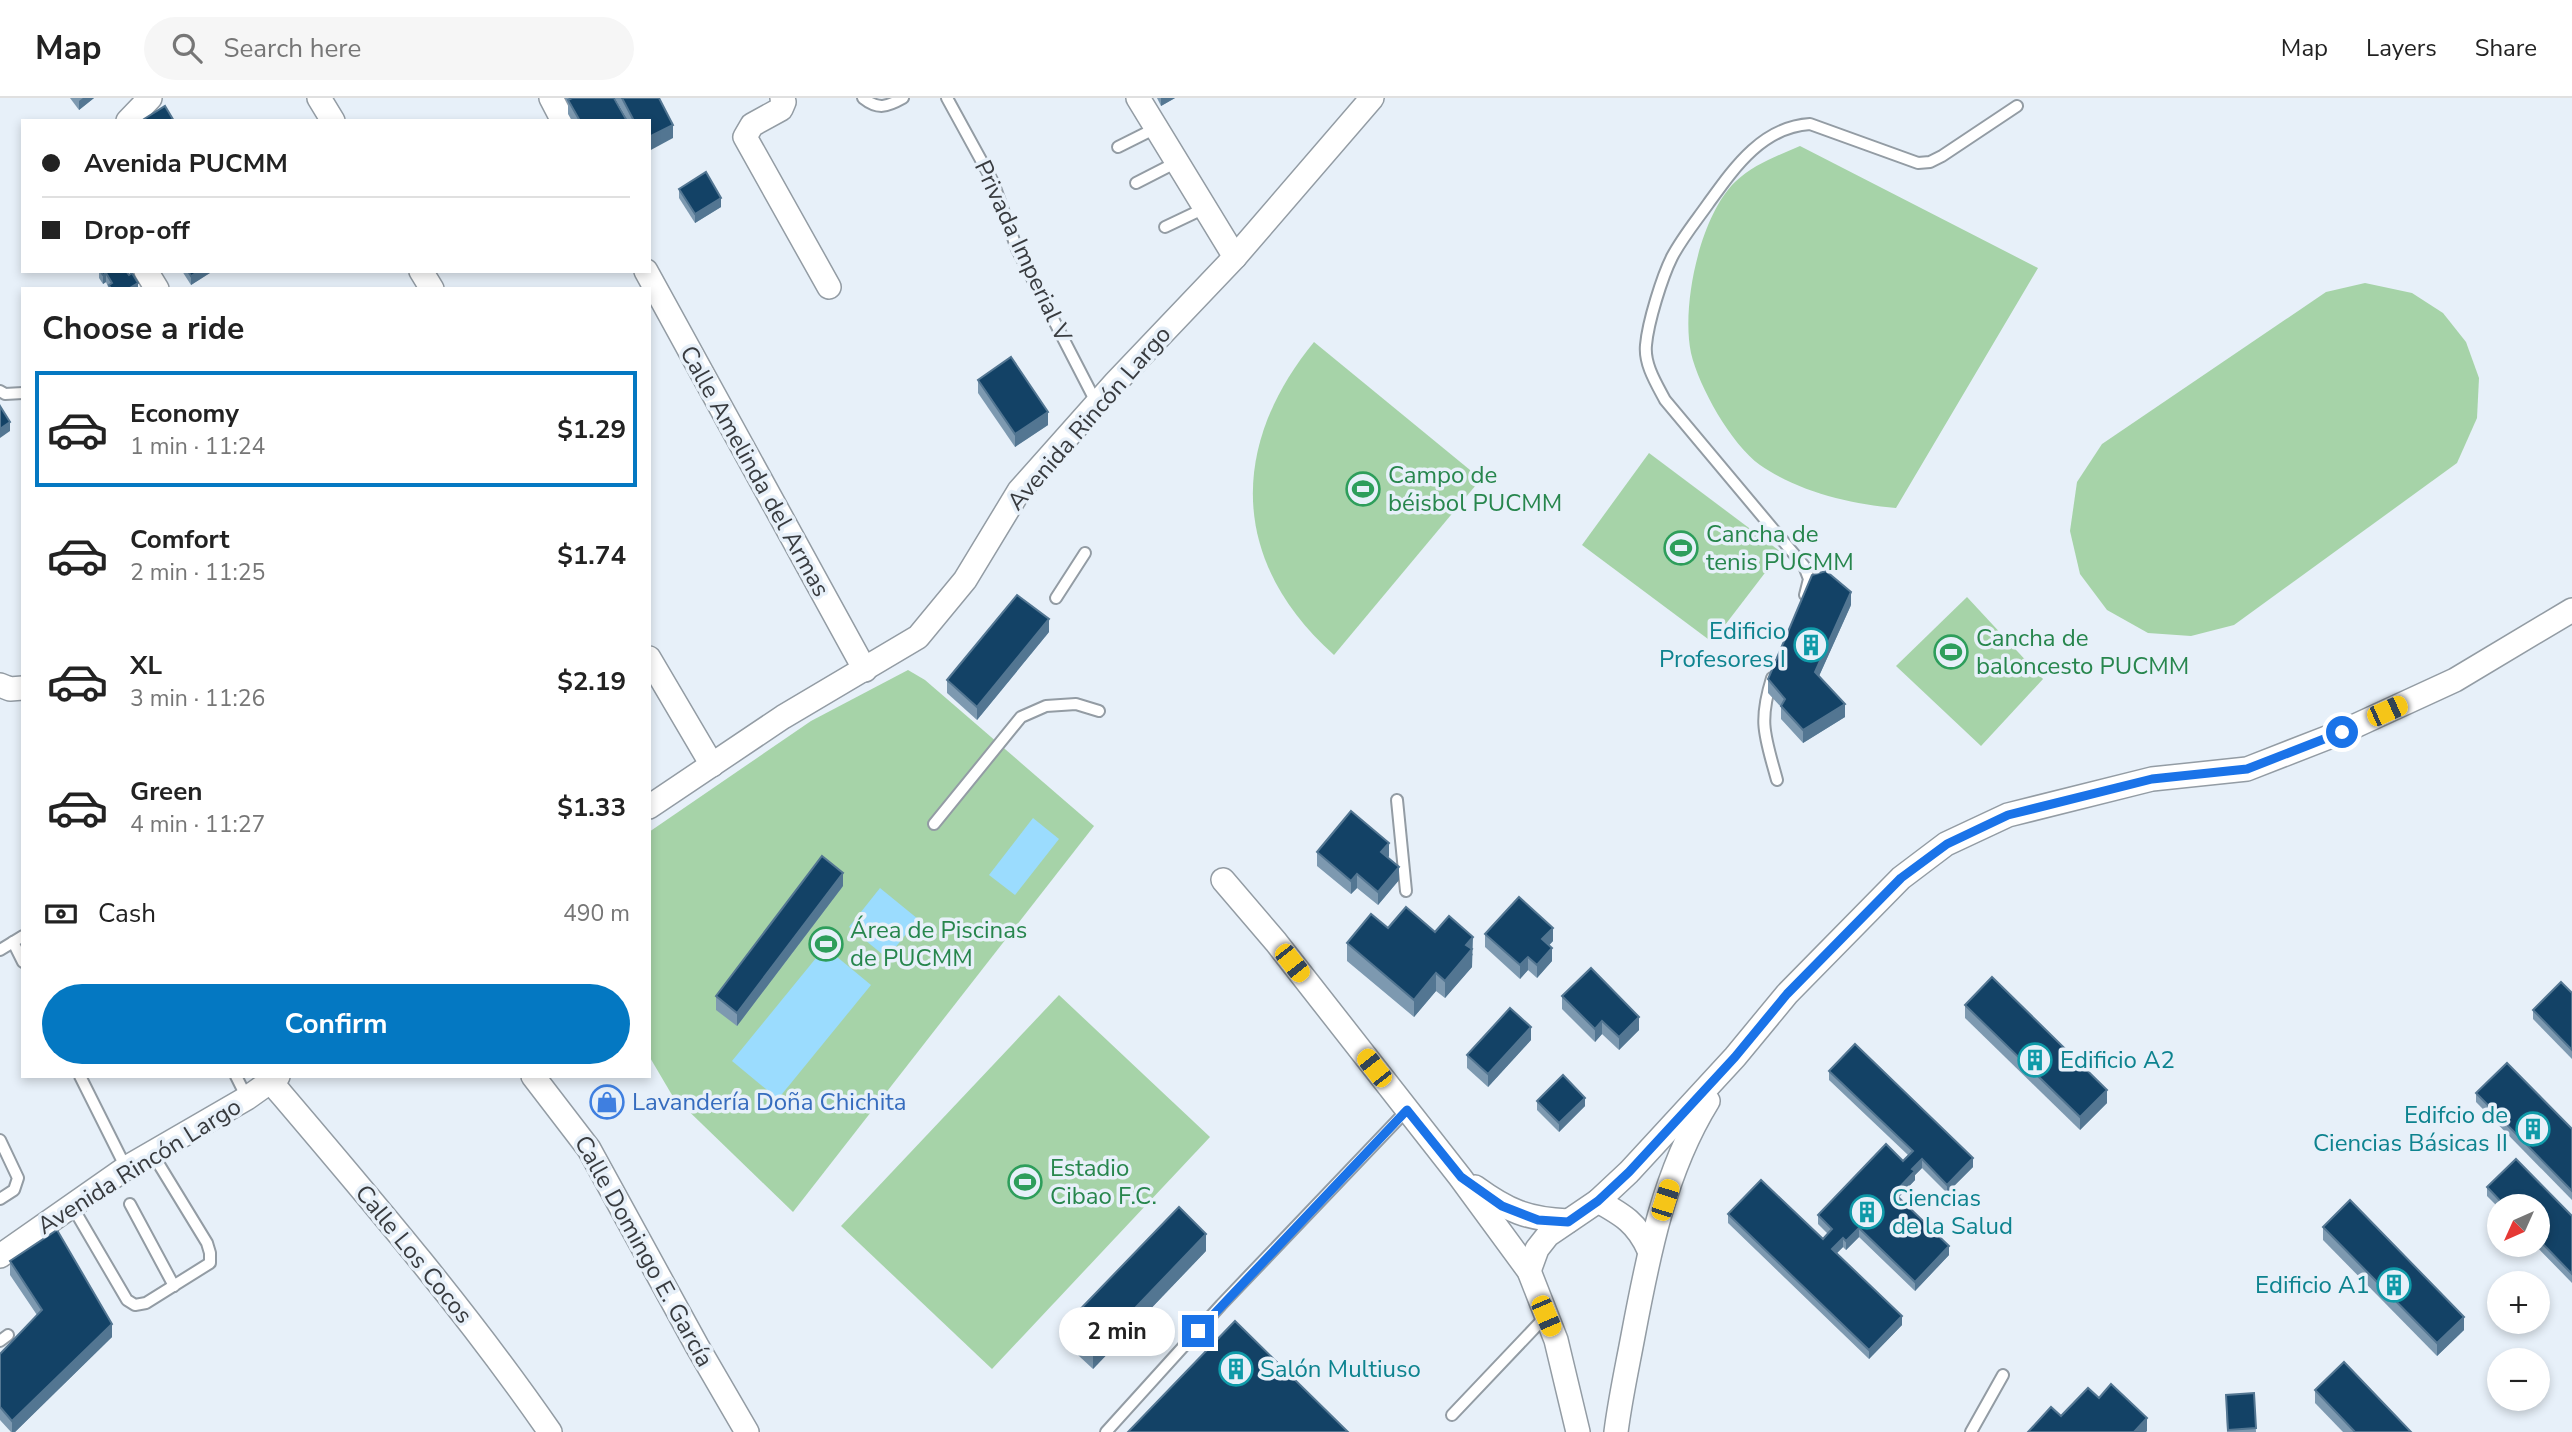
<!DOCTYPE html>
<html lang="en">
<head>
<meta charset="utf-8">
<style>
  :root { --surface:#fff; --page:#f6f6f6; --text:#222; --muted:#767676; --line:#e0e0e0; --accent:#0478c2 }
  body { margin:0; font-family:"Nunito Sans",sans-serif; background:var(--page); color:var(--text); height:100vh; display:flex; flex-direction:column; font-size:26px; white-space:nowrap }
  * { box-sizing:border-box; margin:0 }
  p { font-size:23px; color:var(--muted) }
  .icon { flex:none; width:38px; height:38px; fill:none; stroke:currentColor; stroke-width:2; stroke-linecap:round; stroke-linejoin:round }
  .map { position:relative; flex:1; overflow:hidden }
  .sheet { position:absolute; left:21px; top:189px; width:630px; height:791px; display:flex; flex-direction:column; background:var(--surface); border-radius:0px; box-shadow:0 4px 10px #0003 }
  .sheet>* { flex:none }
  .hud { position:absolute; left:21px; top:21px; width:630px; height:154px; border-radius:0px; box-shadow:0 4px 10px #0003; display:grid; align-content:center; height:154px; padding:0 21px; background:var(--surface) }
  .needle { width:46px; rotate:225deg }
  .tools { position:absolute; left:2487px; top:1096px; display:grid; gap:14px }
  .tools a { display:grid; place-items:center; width:63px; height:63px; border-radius:50%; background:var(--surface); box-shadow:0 4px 10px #0003; font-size:35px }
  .end { position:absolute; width:32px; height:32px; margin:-16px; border:9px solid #1a73e8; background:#fff; box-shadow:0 0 0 4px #fff }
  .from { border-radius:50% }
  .bubble { position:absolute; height:49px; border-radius:24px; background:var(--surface); box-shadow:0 4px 10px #0003; font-size:23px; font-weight:700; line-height:49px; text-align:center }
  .car { position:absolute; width:21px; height:42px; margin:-21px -10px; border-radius:9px; box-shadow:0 0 5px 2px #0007; background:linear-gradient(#f5c518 24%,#345 0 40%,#f5c518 0 76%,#345 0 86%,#f5c518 0) }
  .hud b { display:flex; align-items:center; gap:24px; height:66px; font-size:26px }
  .hud b+b { border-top:2px solid var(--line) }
  .hud i { width:18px; height:18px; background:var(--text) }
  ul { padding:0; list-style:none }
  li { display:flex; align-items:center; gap:21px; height:116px; margin:0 14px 10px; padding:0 7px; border:4px solid transparent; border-radius:0px }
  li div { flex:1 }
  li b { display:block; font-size:26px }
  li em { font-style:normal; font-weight:700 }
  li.current { border-color:var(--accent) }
  li>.icon { width:63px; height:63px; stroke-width:1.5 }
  h2 { padding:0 21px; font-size:32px; line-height:84px }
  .pay { display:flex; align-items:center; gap:18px; height:77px; padding:0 21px; font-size:26px }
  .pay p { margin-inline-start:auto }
  .primary-button { display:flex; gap:14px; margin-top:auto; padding:14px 21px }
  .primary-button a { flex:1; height:80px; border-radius:42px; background:var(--accent); color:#fff; font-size:28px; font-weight:700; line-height:80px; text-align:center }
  header { display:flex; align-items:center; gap:42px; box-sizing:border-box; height:98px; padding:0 35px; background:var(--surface); border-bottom:2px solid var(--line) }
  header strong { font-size:33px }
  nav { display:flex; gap:38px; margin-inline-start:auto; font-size:24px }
  .search { width:490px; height:63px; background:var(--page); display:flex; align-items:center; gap:18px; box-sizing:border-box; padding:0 24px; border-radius:38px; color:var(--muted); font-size:26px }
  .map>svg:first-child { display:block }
  .green { fill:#a6d3a8 }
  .water { fill:#9bdcfe }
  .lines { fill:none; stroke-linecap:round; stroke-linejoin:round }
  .service-casing { stroke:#939ca4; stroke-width:14 }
  .minor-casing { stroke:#939ca4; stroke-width:26 }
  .service { stroke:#fff; stroke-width:10 }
  .minor { stroke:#fff; stroke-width:23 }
  .wall { fill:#7d99b0 }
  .shaded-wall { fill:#537692 }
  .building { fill:#134266; stroke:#537692; stroke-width:2 }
  .route { stroke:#1a73e8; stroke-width:9 }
  .labels { text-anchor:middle; stroke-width:7; stroke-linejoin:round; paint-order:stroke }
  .street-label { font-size:24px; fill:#383b3f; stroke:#e7f0f9 }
  .leisure-label { font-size:24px; fill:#27864d; stroke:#e7f0f9; text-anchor:start }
  .culture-label { font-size:24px; fill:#0d838f; stroke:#e7f0f9; text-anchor:end }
  .shop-label { font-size:24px; fill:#366cbe; stroke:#e7f0f9; text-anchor:start }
</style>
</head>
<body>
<header>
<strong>Map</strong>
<div class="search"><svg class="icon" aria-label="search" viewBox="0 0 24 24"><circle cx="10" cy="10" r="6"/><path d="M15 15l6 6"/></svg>Search here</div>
<nav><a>Map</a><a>Layers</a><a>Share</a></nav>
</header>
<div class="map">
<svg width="2572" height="1334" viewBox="0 0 2572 1334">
  <rect width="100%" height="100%" fill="#e7f0f9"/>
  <g class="green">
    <path d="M1800 48 2038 170 1896 410C1850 406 1799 394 1760 367 1731 346 1699 289 1691 255 1681 208 1700 118 1735 84 1754 66 1777 58 1800 48Z"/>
    <path d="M2365 185 2412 195 2443 215 2466 244 2479 280 2477 320 2457 365 2234 527 2191 538 2148 535 2107 512 2080 476 2070 433 2077 384 2102 346 2326 194Z"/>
    <path d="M1314 244 1481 381 1334 557C1231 465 1228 349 1314 244Z"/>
    <path d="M1649 355 1781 454 1712 544 1582 447Z"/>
    <path d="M1967 499 2043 581 1981 648 1896 568Z"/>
    <path d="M908 572 925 582 1094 728 793 1114 672 997 649 958V734L811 623Z"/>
    <path d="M1059 897 1210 1039 992 1271 841 1128Z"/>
  </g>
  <g class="water">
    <path d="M1033 720 1059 741 1015 797 989 777Z"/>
    <path d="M880 790 918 821 887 860 849 829Z"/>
    <path d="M825 849 871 887 778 1001 732 963Z"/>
  </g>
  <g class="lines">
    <defs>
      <g id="service">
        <path d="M863 0C878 12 887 9 903 0"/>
        <path d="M947 0 993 84 1017 151 1097 306"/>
        <path d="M1118 49 1156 30"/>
        <path d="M1136 85 1177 64"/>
        <path d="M1165 129 1205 110"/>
        <path d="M0 293 5 296 23 295"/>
        <path d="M1805 497 1809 481 1804 468 1665 302C1656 285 1644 266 1646 247 1648 224 1662 179 1672 159 1682 140 1696 123 1708 106 1734 70 1762 29 1810 26L1918 65 1930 64 1942 58 2017 8"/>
        <path d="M1056 500 1085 455"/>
        <path d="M1772 580C1758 625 1765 638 1777 682"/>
        <path d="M1397 702 1406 793"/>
        <path d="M934 726 1021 619 1046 608 1076 606 1099 613"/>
        <path d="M13 844 23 864"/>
        <path d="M0 852 23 838"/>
        <path d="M80 978 126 1070"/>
        <path d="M236 978 247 1000"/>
        <path d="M0 1042 18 1080 14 1092 0 1101"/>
        <path d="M130 1106 174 1188"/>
        <path d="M72 1108 127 1202 135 1207 146 1205 210 1165V1155L207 1145 152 1055"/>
        <path d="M0 1243 8 1237"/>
        <path d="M1452 1317 1546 1218"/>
        <path d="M1106 1334 1221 1207 1407 1012"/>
        <path d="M1971 1334 2003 1277"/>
      </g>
      <g id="minor">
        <path d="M319 0 333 23"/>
        <path d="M551 0 563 23"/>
        <path d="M782 0 784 4 781 11 752 27 745 39 829 189"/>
        <path d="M1138 0 1235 159"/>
        <path d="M128 23 150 0"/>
        <path d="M146 173 157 191"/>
        <path d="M421 173 432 191"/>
        <path d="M646 173 865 572"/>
        <path d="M649 560 712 667"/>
        <path d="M0 587 10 591 23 590"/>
        <path d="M649 709 783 619 918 539 965 482 1019 393 1116 284 1235 159 1372 0"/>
        <path d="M1223 782 1276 844 1460 1079 1529 1173 1556 1242 1578 1334"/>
        <path d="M533 978 589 1051 697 1248 747 1334"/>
        <path d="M271 984C368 1098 465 1211 550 1334"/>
        <path d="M1475 1089C1508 1113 1527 1121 1568 1123"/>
        <path d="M1598 1103C1623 1117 1637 1125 1649 1152"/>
        <path d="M0 1158 126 1070 247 1000 278 978"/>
        <path d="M1529 1173 1537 1151 1548 1137 1598 1103 1629 1074 1735 959 1787 896 1901 780 1946 746 2008 717 2152 681 2247 671 2342 634 2455 582 2572 512"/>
        <path d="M1616 1334C1620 1302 1627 1270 1633 1238 1648 1158 1664 1074 1708 1003"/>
      </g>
    </defs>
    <use href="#service" class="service-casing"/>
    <use href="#minor" class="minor-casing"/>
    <use href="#service" class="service"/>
    <use href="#minor" class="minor"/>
  </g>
  <g class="wall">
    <path d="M70 0H94L79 12Z"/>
    <path d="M565 0H614L627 21 615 0H659L673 40 649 23H572L568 16V6Z"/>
    <path d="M1157 0H1175L1161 8Z"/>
    <path d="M679 91 721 109 695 125 679 100Z"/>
    <path d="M99 173H126L138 191H109L106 184 103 186 99 180Z"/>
    <path d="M182 173H213L191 187Z"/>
    <path d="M978 282 1048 327 1015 349 978 295Z"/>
    <path d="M1851 507 1819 578 1845 619 1803 645 1781 621V609L1768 595V581Z"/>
    <path d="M1049 534 977 622 947 595V582Z"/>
    <path d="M1317 754 1389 758 1388 760 1399 782 1378 807 1357 790 1351 796 1317 768Z"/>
    <path d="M843 788 737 928 716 912V898Z"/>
    <path d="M1435 834 1473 856 1472 858V869L1445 900 1436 893 1414 919 1347 863V845Z"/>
    <path d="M1485 836 1553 843 1549 847 1552 863 1537 880 1528 872 1520 881 1485 849Z"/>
    <path d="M2572 895V961L2533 921V912Z"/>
    <path d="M1562 898 1639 932 1619 952 1602 936 1595 944 1562 911Z"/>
    <path d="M1965 907 2107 1005 2080 1032 1965 920Z"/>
    <path d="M1531 942 1488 989 1467 970V957Z"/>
    <path d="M1829 973 1973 1069 1947 1095 1922 1070 1915 1077V1082L1899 1099 1949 1157 1915 1193 1859 1139 1846 1152 1843 1149 1837 1155 1902 1227 1869 1261 1728 1125V1116L1823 1141 1828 1136 1818 1126V1117L1903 1063 1908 1057 1829 982Z"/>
    <path d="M2476 995 2572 1031V1102L2476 1004Z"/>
    <path d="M1537 1003 1585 1008 1559 1034 1537 1012Z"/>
    <path d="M2487 1089 2572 1118V1185L2534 1146H2538V1108H2499V1110L2487 1098Z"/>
    <path d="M2323 1129 2464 1232 2437 1258 2323 1142Z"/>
    <path d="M1206 1153 1093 1271 1065 1245V1227Z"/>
    <path d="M10 1163 112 1239 15 1334H11L0 1322V1256L37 1217 10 1177Z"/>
    <path d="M2315 1292 2411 1334H2343L2315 1305Z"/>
    <path d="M2254 1295 2256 1334H2227L2226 1305Z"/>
  </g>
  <g class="shaded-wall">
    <path d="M83 0H94L79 12V3Z"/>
    <path d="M1161 0H1175L1161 8Z"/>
    <path d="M673 27V40L649 53V39Z"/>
    <path d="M721 100V109L695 125V116Z"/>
    <path d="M199 173H213L191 187V178Z"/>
    <path d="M106 175V184L103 186V177Z"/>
    <path d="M138 185V191H128Z"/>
    <path d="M1048 314V327L1015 349V336Z"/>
    <path d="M10 324V333L0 340V331Z"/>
    <path d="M1851 494V507L1815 587V574Z"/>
    <path d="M1049 521V534L977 622V609Z"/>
    <path d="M1845 606V619L1803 645V632Z"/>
    <path d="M1389 745V758L1381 768V754Z"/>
    <path d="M1399 769V782L1378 807V794Z"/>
    <path d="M843 775V788L737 928V915Z"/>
    <path d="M1357 776V790L1351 796V783Z"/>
    <path d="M1553 830V843L1542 855V841Z"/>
    <path d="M1473 839 1472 869 1445 900V883L1466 847Z"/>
    <path d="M1552 850V863L1537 880V867Z"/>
    <path d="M1528 859V872L1520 881V867Z"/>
    <path d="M1436 875V893L1414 919V902Z"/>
    <path d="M1639 919V932L1619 952V939Z"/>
    <path d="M1602 923V936L1595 944V931Z"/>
    <path d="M1531 929V942L1488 989V976Z"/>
    <path d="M2107 992V1005L2080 1032V1019Z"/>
    <path d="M1585 1000V1008L1559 1034V1025Z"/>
    <path d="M1973 1060V1069L1947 1095V1087Z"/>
    <path d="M1922 1061V1070L1915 1077V1082L1894 1104V1095L1912 1071Z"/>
    <path d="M1859 1130V1139L1846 1152V1143Z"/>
    <path d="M1206 1136V1153L1093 1271V1254Z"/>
    <path d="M1843 1140V1149L1832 1160V1151Z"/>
    <path d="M1949 1148V1157L1915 1193V1184Z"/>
    <path d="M1902 1218V1227L1869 1261V1252Z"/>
    <path d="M2464 1219V1232L2437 1258V1245Z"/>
    <path d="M112 1226V1239L15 1334H12V1323Z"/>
    <path d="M2147 1320V1333L2146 1334H2134Z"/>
  </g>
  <g class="building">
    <path d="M572 0H614L627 23H580L568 2Z"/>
    <path d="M622 0H659L673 27 649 39V23H634Z"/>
    <path d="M165 8 174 23H145L144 21Z"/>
    <path d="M706 74 721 100 695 116 679 91Z"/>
    <path d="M100 173H126L129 177 132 175 138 185 128 191H111L109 187 112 185 106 175 103 177Z"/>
    <path d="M188 173H199L191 178Z"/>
    <path d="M1011 259 1048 314 1015 336 978 282Z"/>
    <path d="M0 308 10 324 0 331Z"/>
    <path d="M1826 473 1851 494 1815 574 1845 606 1803 632 1781 608 1785 601 1768 581 1812 477Z"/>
    <path d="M1017 497 1049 521 977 609 947 582Z"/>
    <path d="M1351 713 1389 745 1381 754 1399 769 1378 794 1357 776 1351 783 1317 754Z"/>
    <path d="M822 758 843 775 737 915 716 898Z"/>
    <path d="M1519 799 1553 830 1542 841 1552 850 1537 867 1528 859 1520 867 1485 836Z"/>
    <path d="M1406 809 1435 834 1449 818 1473 839 1466 847 1472 851 1445 883 1436 875 1414 902 1347 845 1371 816 1388 830Z"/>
    <path d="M1591 870 1639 919 1619 939 1602 923 1595 931 1562 898Z"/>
    <path d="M1992 879 2107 992 2080 1019 1965 907Z"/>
    <path d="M2561 884 2572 895V952L2533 912Z"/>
    <path d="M1510 910 1531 929 1488 976 1467 957Z"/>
    <path d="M1855 946 1973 1060 1947 1087 1922 1061 1912 1071 1915 1073 1894 1095 1949 1148 1915 1184 1859 1130 1846 1143 1843 1140 1832 1151 1902 1218 1869 1252 1728 1116 1761 1082 1823 1141 1832 1131 1818 1117 1886 1046 1903 1063 1913 1053 1829 973Z"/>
    <path d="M2507 965 2572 1031V1093L2476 995Z"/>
    <path d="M1563 977 1585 1000 1559 1025 1537 1003Z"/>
    <path d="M2516 1061 2572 1118V1176L2538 1141V1108H2505L2487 1089Z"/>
    <path d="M2350 1102 2464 1219 2437 1245 2323 1129Z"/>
    <path d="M1179 1109 1206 1136 1093 1254 1065 1227Z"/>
    <path d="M57 1132 112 1226 12 1323 0 1309V1256L42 1212 10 1163Z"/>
    <path d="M1235 1223 1348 1334H1128Z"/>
    <path d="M2344 1264 2411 1334H2355L2315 1292Z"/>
    <path d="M2111 1286 2147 1320 2134 1334H2028L2051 1309 2061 1318 2088 1290 2099 1300Z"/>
    <path d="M2254 1295 2256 1330 2228 1332 2226 1297Z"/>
  </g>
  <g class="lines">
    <path class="route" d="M1198 1233 1407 1012 1461 1079 1502 1108 1538 1122 1568 1124 1598 1103 1629 1074 1735 959 1787 896 1901 780 1947 746 2008 717 2152 681 2247 671 2342 634"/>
  </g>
  <defs>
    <symbol id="stadium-ring" viewBox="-11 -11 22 22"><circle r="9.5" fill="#e7f0f9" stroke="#2e9e5b" stroke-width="1.5"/><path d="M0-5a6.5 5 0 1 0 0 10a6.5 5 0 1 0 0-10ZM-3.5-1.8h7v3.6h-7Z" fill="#2e9e5b"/></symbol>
    <symbol id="building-ring" viewBox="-11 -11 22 22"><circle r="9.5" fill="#e7f0f9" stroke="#0f9aa8" stroke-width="1.5"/><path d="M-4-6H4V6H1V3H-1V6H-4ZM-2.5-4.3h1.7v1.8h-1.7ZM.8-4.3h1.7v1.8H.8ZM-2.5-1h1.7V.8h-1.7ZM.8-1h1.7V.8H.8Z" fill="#0f9aa8"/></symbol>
    <symbol id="shop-ring" viewBox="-11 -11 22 22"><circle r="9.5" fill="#e7f0f9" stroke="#3f7fe0" stroke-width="1.5"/><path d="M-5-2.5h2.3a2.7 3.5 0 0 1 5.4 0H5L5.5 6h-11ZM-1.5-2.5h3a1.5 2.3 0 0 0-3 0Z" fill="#3f7fe0"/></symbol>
  </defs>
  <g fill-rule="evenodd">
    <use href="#stadium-ring" x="1344" y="372" width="38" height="38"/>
    <use href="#stadium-ring" x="1662" y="431" width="38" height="38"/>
    <use href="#building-ring" x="1792" y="528" width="38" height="38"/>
    <use href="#stadium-ring" x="1932" y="535" width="38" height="38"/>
    <use href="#stadium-ring" x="807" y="827" width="38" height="38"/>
    <use href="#building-ring" x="2016" y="943" width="38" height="38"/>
    <use href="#shop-ring" x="588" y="985" width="38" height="38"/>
    <use href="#building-ring" x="2514" y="1012" width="38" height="38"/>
    <use href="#stadium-ring" x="1006" y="1065" width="38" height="38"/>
    <use href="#building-ring" x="1848" y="1095" width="38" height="38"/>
    <use href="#building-ring" x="2375" y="1168" width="38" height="38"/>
    <use href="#building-ring" x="1217" y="1252" width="38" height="38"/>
  </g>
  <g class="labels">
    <g class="street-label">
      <text transform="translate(1023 153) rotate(65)" y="8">Privada Imperial V</text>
      <text transform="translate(1089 320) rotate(-49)" y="8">Avenida Rincón Largo</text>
      <text transform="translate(755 373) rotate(61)" y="8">Calle Amelinda del Armas</text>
      <text transform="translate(139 1068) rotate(-32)" y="8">Avenida Rincón Largo</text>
      <text transform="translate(644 1153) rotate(61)" y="8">Calle Domingo E. García</text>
      <text transform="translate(414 1156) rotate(51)" y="8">Calle Los Cocos</text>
    </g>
    <g class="leisure-label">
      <text x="1388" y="385">Campo de<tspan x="1388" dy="28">béisbol PUCMM</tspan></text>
      <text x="1706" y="444">Cancha de<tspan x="1706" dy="28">tenis PUCMM</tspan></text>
      <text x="1976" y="548">Cancha de<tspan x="1976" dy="28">baloncesto PUCMM</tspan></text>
      <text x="850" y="840">Área de Piscinas<tspan x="850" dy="28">de PUCMM</tspan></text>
      <text x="1050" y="1078">Estadio<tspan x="1050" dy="28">Cibao F.C.</tspan></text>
    </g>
    <g class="culture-label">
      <text x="1786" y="541">Edificio<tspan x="1786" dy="28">Profesores I</tspan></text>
      <text x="2060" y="970" text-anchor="start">Edificio A2</text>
      <text x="2508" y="1025">Edifcio de<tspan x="2508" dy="28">Ciencias Básicas II</tspan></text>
      <text x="1892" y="1108" text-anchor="start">Ciencias<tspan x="1892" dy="28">de la Salud</tspan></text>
      <text x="2370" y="1195">Edificio A1</text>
      <text x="1260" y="1279" text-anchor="start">Salón Multiuso</text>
    </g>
    <g class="shop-label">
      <text x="632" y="1012">Lavandería Doña Chichita</text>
    </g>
  </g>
</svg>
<div class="tools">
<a><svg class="needle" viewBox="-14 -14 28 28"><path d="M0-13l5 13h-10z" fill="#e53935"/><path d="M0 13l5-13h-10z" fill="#767676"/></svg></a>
<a>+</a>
<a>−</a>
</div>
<i class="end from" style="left:2342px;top:634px"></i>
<i class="end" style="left:1198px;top:1233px"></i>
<div class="bubble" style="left:1059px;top:1209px;width:116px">2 min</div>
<i class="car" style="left:2387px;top:613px;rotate:66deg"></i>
<i class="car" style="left:1292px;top:865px;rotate:142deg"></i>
<i class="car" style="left:1374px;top:970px;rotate:322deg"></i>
<i class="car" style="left:1665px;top:1102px;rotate:18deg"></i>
<i class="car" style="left:1546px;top:1218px;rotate:157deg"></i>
<div class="hud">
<b><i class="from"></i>Avenida PUCMM</b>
<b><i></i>Drop-off</b>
</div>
<section class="sheet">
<h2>Choose a ride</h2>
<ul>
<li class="current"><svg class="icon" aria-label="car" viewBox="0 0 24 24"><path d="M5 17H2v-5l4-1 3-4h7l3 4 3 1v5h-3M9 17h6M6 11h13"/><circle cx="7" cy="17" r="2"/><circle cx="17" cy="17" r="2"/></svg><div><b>Economy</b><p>1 min · 11:24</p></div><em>$1.29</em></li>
<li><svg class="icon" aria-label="car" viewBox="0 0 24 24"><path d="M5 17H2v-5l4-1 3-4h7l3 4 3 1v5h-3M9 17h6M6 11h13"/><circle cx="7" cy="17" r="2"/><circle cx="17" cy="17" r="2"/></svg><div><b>Comfort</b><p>2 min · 11:25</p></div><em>$1.74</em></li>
<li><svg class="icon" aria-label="car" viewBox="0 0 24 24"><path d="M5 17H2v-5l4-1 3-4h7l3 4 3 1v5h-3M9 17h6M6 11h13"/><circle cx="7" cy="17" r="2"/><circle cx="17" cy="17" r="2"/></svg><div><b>XL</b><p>3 min · 11:26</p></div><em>$2.19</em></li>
<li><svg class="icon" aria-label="car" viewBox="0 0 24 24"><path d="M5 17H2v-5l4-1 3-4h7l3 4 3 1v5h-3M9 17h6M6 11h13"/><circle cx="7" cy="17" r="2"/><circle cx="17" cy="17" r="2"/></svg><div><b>Green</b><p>4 min · 11:27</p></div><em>$1.33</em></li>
</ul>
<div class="pay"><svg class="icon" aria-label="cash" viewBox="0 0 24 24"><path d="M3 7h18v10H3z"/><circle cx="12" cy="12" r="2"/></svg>Cash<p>490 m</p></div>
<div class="primary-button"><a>Confirm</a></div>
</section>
</div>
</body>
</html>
